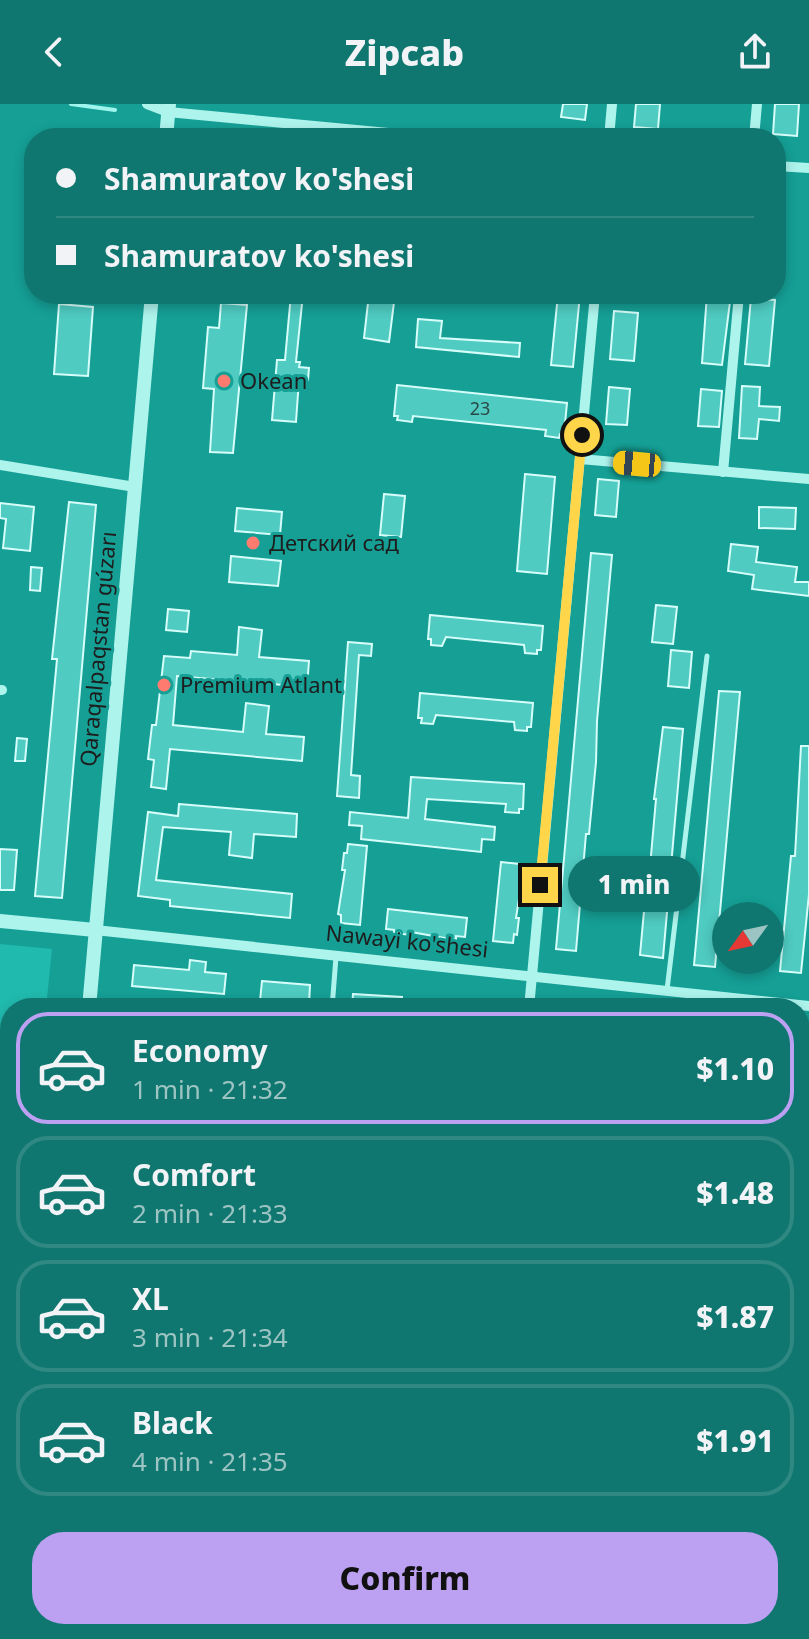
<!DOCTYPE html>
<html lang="en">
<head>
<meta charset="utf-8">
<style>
  :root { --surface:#107770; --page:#1e7e78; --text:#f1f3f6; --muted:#9cc4c3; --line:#308883; --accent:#bca0f2 }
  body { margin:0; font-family:"Noto Sans",sans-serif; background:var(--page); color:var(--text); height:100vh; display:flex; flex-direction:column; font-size:30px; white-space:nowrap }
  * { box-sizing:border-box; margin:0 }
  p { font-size:26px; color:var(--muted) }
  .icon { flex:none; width:44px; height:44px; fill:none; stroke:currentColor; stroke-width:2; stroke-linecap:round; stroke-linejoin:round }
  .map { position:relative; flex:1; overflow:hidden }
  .side { position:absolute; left:0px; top:894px; width:810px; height:642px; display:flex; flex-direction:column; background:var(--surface); border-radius:32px 32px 0 0; box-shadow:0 4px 12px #0003 }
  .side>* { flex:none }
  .hud { position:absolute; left:24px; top:24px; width:762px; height:176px; border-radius:32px; box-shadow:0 4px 12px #0003; display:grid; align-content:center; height:176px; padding:0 32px; background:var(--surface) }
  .needle { width:52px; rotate:237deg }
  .buttons { position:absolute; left:712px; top:798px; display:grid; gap:16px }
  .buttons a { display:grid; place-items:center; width:72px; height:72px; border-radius:50%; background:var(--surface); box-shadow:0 4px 12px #0003; font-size:40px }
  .end { position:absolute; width:36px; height:36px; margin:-18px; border:10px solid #ffd54a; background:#111; box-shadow:0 0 0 4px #111 }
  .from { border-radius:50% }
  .bubble { position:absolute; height:56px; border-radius:28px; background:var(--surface); box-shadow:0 4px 12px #0003; font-size:26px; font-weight:800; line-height:56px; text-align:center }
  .car { position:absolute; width:24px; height:48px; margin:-24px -12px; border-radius:10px; box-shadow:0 0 6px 2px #0007; background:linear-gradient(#f5c518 24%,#345 0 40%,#f5c518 0 76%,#345 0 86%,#f5c518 0) }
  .hud b { display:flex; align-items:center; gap:28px; height:76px; font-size:30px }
  .hud b+b { border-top:2px solid var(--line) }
  .hud i { width:20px; height:20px; background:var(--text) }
  ul { padding:14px 0 0; list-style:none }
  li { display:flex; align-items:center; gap:24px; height:112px; margin:0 16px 12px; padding:0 16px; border:4px solid var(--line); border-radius:32px }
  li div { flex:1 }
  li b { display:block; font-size:30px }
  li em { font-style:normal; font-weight:800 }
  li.selected { border-color:var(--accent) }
  li>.icon { width:72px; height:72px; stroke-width:1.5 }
  .button { display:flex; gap:16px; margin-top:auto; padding:16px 32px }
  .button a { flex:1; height:92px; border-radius:32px; background:var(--accent); color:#111; font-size:32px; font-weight:800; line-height:92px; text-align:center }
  header { display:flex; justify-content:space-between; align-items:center; height:104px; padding:0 32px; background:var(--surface); font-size:36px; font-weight:800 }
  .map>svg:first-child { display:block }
  .green { fill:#21baae }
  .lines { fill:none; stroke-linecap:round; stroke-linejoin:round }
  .stream { stroke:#a0f6ee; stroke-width:4 }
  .building { fill:#4fcbc1; stroke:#d6fdfa; stroke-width:2 }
  .service { stroke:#adf4ed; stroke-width:5 }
  .minor { stroke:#adf4ed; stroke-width:10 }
  .tertiary { stroke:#adf4ed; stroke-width:14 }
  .route { stroke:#ffd54a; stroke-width:10 }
  .poi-dot { fill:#ff7b70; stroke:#159f95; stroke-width:3 }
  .labels { text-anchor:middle; stroke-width:6; stroke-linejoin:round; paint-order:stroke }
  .number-label { font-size:18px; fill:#2a4846 }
  .poi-label { font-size:22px; fill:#1d1d1d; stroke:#159f95; text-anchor:start }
  .street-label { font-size:22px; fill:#1d1d1d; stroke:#159f95 }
</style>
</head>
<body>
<header><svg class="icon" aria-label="back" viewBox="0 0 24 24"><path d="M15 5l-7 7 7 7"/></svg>Zipcab<svg class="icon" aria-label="share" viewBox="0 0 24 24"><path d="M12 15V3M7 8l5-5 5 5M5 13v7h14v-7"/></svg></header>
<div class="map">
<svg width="809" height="1535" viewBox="0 0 809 1535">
  <rect width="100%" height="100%" fill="#159f95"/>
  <path class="green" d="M0 840 52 845 46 904H10V1259L5 1266 2 1302 7 1310 5 1338 0 1342Z"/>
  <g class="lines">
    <path class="stream" d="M71 0 115 6"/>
  </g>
  <g class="building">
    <path d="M563 0H587L585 16 561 13Z"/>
    <path d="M636 0H660L658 25 634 23Z"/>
    <path d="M775 0H799L797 32 773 30Z"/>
    <path d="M291 190H303L296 258H300L299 263 309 264 308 276H299L296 318 272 316 277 256H285Z"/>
    <path d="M369 190H395L389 238 364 234Z"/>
    <path d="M558 190H580L573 263 551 261Z"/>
    <path d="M707 190H731L722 261 702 259Z"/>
    <path d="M751 194 775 196 769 262 745 260Z"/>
    <path d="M221 199 247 201 233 349 210 348 214 285 203 284 208 223 219 224Z"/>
    <path d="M59 200 93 203 88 272 54 270Z"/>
    <path d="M614 207 638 209 634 257 610 255Z"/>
    <path d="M418 215 442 217 440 234 520 239 519 253 416 243Z"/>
    <path d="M397 281 567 299 564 330H560L559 334 545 332 546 326 413 312 412 318 397 316 398 312H394Z"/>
    <path d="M742 282 760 283 759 302 780 303 779 317 759 315 757 335 739 334Z"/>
    <path d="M609 283 630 285 627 321 606 320Z"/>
    <path d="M701 285 722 287 719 323 698 322Z"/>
    <path d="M525 370 555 373 547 470 517 467Z"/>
    <path d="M598 375 619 377 616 413 595 411Z"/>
    <path d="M384 390 405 392 401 433 380 431Z"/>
    <path d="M69 398 96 401 62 794 35 792 57 555H52Z"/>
    <path d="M0 399 34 403 30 447 3 444 6 415 0 414Z"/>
    <path d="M759 403 796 404 795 425 759 424Z"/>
    <path d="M237 404 282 408 280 431 235 427Z"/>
    <path d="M731 440 758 443 756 458 797 463 795 478H809V492L752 485 754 471 728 467Z"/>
    <path d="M591 449 612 451 597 617 596 658 589 730H586L576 847 556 845Z"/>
    <path d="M231 452 281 457 278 482 229 478Z"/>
    <path d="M31 463 42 464 40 487 30 486Z"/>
    <path d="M656 501 677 503 673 540 652 538Z"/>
    <path d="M168 505 189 507 187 528 166 526Z"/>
    <path d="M430 511 543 522 541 546H537V550L525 549 524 541 446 533 442 542 431 541V535H428Z"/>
    <path d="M239 523 262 526 259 553 309 557 307 583 177 572 173 621 243 628 246 599 269 602 266 630 304 633 302 657 170 645 166 685 151 683 154 656 148 655 152 621H156L164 552 190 554 191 547 237 551Z"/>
    <path d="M348 538 372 540 371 552 359 551 351 671 360 672 359 694 337 692Z"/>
    <path d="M671 546 692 548 689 584 668 582Z"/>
    <path d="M719 587 740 588 715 863 694 861Z"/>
    <path d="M420 589 533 599 531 623H527V627L515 626 514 618 436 611 433 620 421 619 422 614H418Z"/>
    <path d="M663 623 683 625 663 854 640 851 646 785H648L656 695H654Z"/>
    <path d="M17 634 27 635 25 657H15Z"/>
    <path d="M801 642H809V790L801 869 780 867 791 752H795Z"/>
    <path d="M411 673 524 680 523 705H519V709L505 708 506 700 427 695 425 715 495 723 494 736 482 735 481 748 361 735 362 722 349 721 350 708 408 714Z"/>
    <path d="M179 700 297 710 296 733 254 730 252 754 229 751 231 728 163 723 156 776 292 790 290 814 170 802V796L138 792 148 708 178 712Z"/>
    <path d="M348 740 367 742 360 821 341 819V811L338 810 345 766H342L344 749H347Z"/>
    <path d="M0 745 17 746 14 786H0Z"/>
    <path d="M501 758 520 760 519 769H523L516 814H519L517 831 514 830 513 839 493 837Z"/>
    <path d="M388 805 467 814 465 833 456 832V836L411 828V831L394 829V826L386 825Z"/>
    <path d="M190 856 206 858 205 868 226 870 224 890 132 882 134 861 189 866Z"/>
    <path d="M262 877 310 881 309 901 260 897Z"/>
    <path d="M353 890 402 893 401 904H352Z"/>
  </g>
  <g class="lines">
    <g class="service">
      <path d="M667 886 707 552"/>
      <path d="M332 904 336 853"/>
      <path d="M800 1205 809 1206"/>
      <path d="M800 1437 809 1438"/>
      <path d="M701 1535 706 1526"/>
    </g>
    <g class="minor">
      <path d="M147 0 168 8 441 34"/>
      <path d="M609 34 612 0"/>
      <path d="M754 34 757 0"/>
      <path d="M776 62 809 64"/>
      <path d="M580 355 809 375"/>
      <path d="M0 361 135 383"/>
      <path d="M723 368 739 190"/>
      <path d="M0 586H2"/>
      <path d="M95 826 809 902"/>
      <path d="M529 904 595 190"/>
      <path d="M471 1535 472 1526"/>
    </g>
    <g class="tertiary">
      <path d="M166 34 169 0"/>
      <path d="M0 817 95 826"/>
      <path d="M89 904 152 190"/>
      <path d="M32 1535 33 1526"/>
    </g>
  </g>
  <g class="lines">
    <path class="route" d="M540 781 582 331"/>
  </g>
  <g class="poi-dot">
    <circle cx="224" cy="277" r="8"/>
    <circle cx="253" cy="439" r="8"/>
    <circle cx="164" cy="581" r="8"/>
  </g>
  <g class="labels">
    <g class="number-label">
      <text x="480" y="311">23</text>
    </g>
    <g class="poi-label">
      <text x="240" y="285">Okean</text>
      <text x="269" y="447">Детский сад</text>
      <text x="180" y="589">Premium Atlant</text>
    </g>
    <g class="street-label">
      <text transform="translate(98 545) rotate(-85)" y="8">Qaraqalpaqstan gúzarı</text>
      <text transform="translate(407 837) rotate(6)" y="8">Nawayi ko'shesi</text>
    </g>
  </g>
</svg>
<div class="buttons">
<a><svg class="needle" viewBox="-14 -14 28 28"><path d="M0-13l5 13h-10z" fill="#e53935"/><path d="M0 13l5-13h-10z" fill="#9cc4c3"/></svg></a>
</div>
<i class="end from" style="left:582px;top:331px"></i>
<i class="end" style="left:540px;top:781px"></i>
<div class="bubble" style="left:568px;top:752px;width:132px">1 min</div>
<i class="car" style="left:637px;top:360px;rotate:275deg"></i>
<div class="hud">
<b><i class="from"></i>Shamuratov ko'shesi</b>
<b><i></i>Shamuratov ko'shesi</b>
</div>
<section class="side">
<ul>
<li class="selected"><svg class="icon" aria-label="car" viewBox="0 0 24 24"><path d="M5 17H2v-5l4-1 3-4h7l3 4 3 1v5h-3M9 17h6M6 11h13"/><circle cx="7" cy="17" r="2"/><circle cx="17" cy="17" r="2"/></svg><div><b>Economy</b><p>1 min · 21:32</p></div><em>$1.10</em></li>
<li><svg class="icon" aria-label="car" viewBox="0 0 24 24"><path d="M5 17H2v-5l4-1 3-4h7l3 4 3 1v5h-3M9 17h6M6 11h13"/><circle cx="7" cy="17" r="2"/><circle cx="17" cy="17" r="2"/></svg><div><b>Comfort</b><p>2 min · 21:33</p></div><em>$1.48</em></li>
<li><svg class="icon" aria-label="car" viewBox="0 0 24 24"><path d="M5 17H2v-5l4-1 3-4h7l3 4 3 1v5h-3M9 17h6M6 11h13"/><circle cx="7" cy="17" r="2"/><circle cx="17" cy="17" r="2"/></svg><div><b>XL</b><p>3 min · 21:34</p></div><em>$1.87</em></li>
<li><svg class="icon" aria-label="car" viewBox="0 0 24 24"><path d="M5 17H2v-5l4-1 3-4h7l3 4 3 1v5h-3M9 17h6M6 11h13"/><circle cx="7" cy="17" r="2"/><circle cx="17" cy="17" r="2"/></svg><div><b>Black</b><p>4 min · 21:35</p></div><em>$1.91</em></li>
</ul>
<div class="button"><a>Confirm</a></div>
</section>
</div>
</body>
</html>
